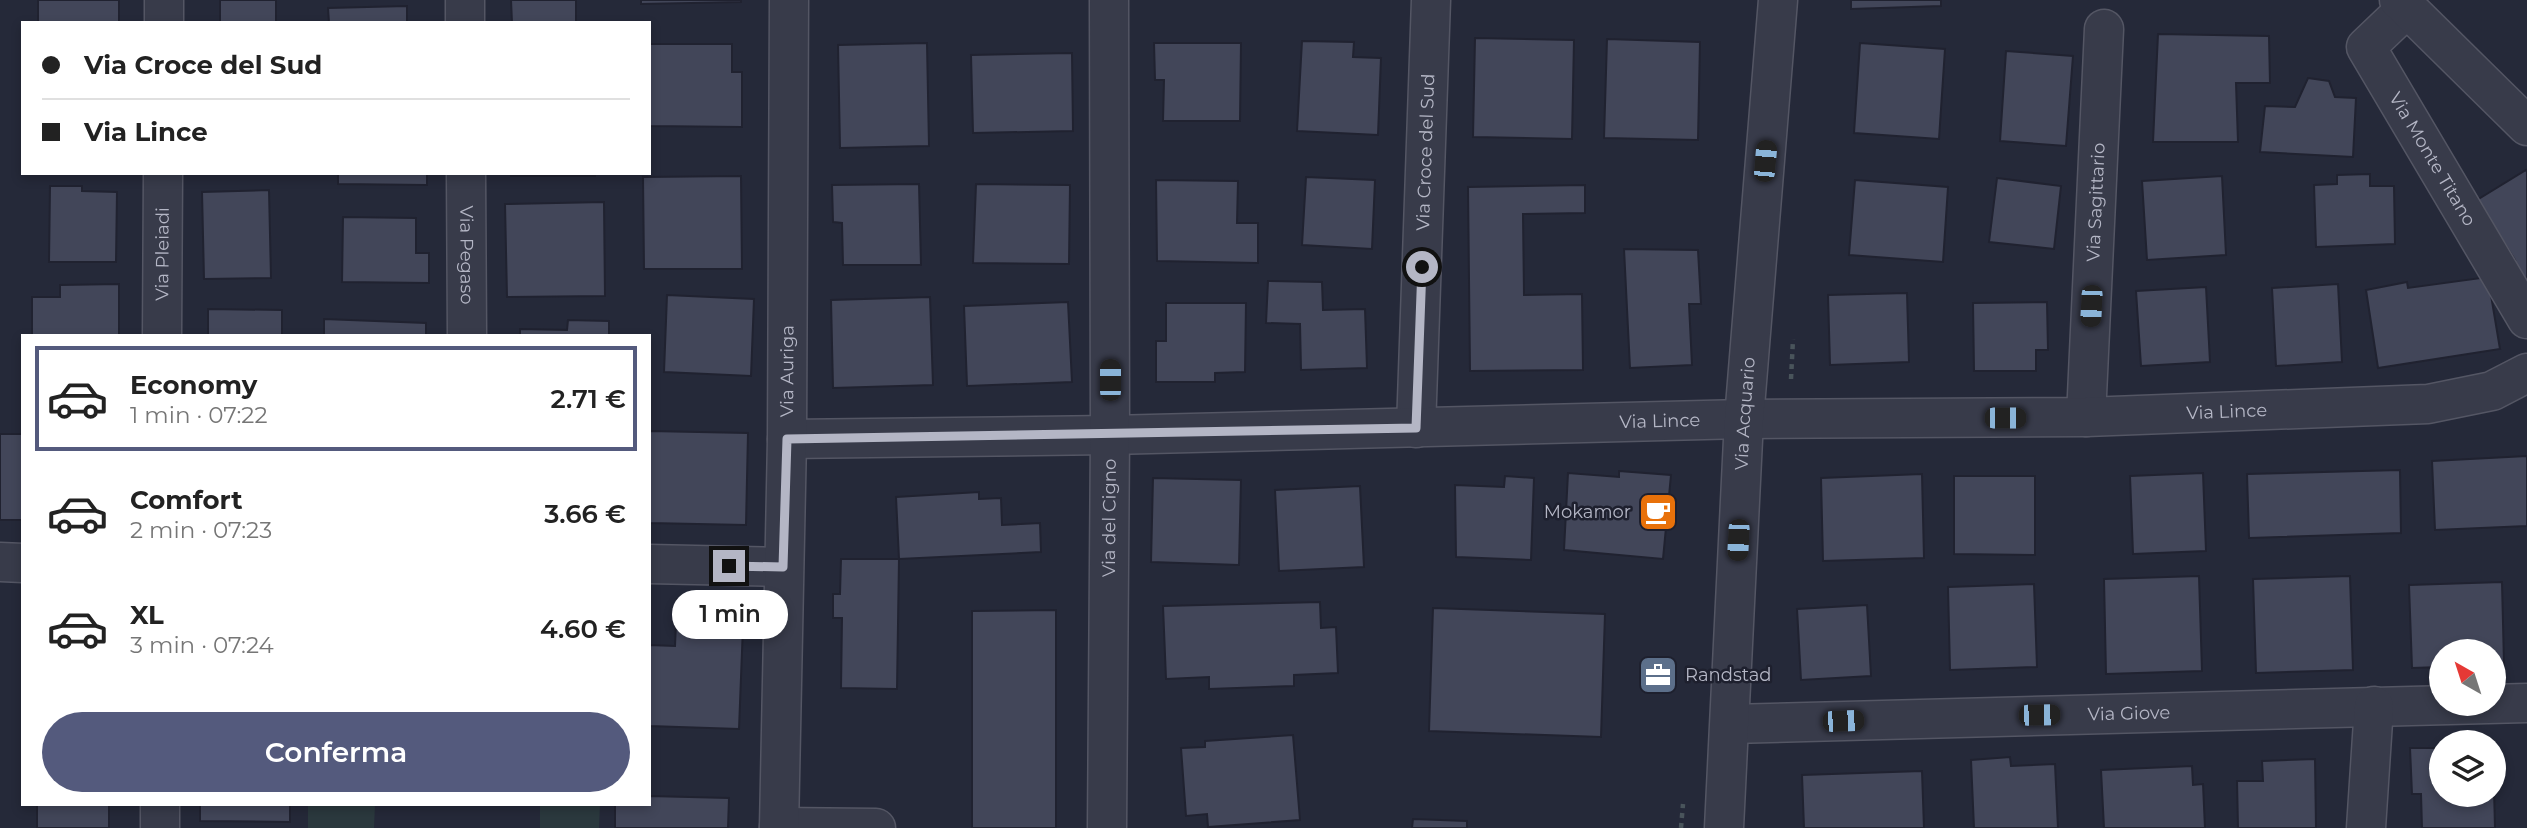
<!DOCTYPE html>
<html lang="it">
<head>
<meta charset="utf-8">
<style>
  :root { --surface:#fff; --page:#f6f6f6; --text:#222; --muted:#767676; --line:#e0e0e0; --accent:#545a7d }
  body { margin:0; font-family:Montserrat,sans-serif; background:var(--page); color:var(--text); height:100vh; display:flex; flex-direction:column; font-size:26px; white-space:nowrap }
  * { box-sizing:border-box; margin:0 }
  p { font-size:23px; color:var(--muted) }
  .icon { flex:none; width:38px; height:38px; fill:none; stroke:currentColor; stroke-width:2; stroke-linecap:round; stroke-linejoin:round }
  .map { position:relative; flex:1; overflow:hidden }
  .drawer { position:absolute; left:21px; top:334px; width:630px; height:472px; display:flex; flex-direction:column; background:var(--surface); border-radius:0px; box-shadow:0 4px 10px #0003 }
  .drawer>* { flex:none }
  .guide { position:absolute; left:21px; top:21px; width:630px; height:154px; border-radius:0px; box-shadow:0 4px 10px #0003; display:grid; align-content:center; height:154px; padding:0 21px; background:var(--surface) }
  .needle { width:46px; rotate:321deg }
  .controls { position:absolute; left:2429px; top:639px; display:grid; gap:14px }
  .controls a { display:grid; place-items:center; width:77px; height:77px; border-radius:50%; background:var(--surface); box-shadow:0 4px 10px #0003; font-size:35px }
  .end { position:absolute; width:32px; height:32px; margin:-16px; border:9px solid #b4b6c5; background:#111; box-shadow:0 0 0 4px #111 }
  .from { border-radius:50% }
  .bubble { position:absolute; height:49px; border-radius:24px; background:var(--surface); box-shadow:0 4px 10px #0003; font-size:23px; font-weight:600; line-height:49px; text-align:center }
  .car { position:absolute; width:21px; height:42px; margin:-21px -10px; border-radius:9px; box-shadow:0 0 5px 2px #0007; background:linear-gradient(#222 24%,#8ab4d8 0 40%,#222 0 76%,#8ab4d8 0 86%,#222 0) }
  .guide b { display:flex; align-items:center; gap:24px; height:66px; font-size:26px }
  .guide b+b { border-top:2px solid var(--line) }
  .guide i { width:18px; height:18px; background:var(--text) }
  ul { padding:12px 0 0; list-style:none }
  li { display:flex; align-items:center; gap:21px; height:105px; margin:0 14px 10px; padding:0 7px; border:4px solid transparent; border-radius:0px }
  li div { flex:1 }
  li b { display:block; font-size:26px }
  li em { font-style:normal; font-weight:600 }
  li.active { border-color:var(--accent) }
  li>.icon { width:63px; height:63px; stroke-width:1.5 }
  .action { display:flex; gap:14px; margin-top:auto; padding:14px 21px }
  .action a { flex:1; height:80px; border-radius:42px; background:var(--accent); color:#fff; font-size:28px; font-weight:600; line-height:80px; text-align:center }
  .map>svg:first-child { display:block }
  .green { fill:#2b393e }
  .building { fill:#424659; stroke:#202230; stroke-width:2 }
  .lines { fill:none; stroke-linecap:round; stroke-linejoin:round }
  .minor-casing { stroke:#545664; stroke-width:41 }
  .tertiary-casing { stroke:#545664; stroke-width:41 }
  .path { stroke:#49545b; stroke-width:4.5; stroke-dasharray:5 5; stroke-linecap:butt }
  .minor { stroke:#383b4a; stroke-width:38 }
  .tertiary { stroke:#383b4a; stroke-width:38 }
  .route { stroke:#b4b6c5; stroke-width:9 }
  .labels { text-anchor:middle; stroke-width:5; stroke-linejoin:round; paint-order:stroke }
  .street-label { font-size:18px; fill:#b4b6c5; stroke:#1e202e }
  .poi-label { font-size:18px; fill:#b4b6c5; stroke:#1e202e; text-anchor:end }
</style>
</head>
<body>
<div class="map">
<svg width="2527" height="828" viewBox="0 0 2527 828">
  <rect width="100%" height="100%" fill="#252939"/>
  <g class="green">
    <path d="M308 805H375L374 828H308Z"/>
    <path d="M540 805H600L599 828H540Z"/>
  </g>
  <g class="building">
    <rect x="38" y="0" width="81" height="23"/>
    <rect x="220" y="0" width="56" height="23"/>
    <path d="M511 0H576V23H512Z"/>
    <path d="M641 0H741V2L641 4Z"/>
    <path d="M1851 0H1941V6L1851 9Z"/>
    <path d="M407 6V23H329L328 8Z"/>
    <path d="M2158 34 2269 36 2270 83H2236L2238 142H2153Z"/>
    <path d="M1475 38 1574 40 1572 139 1473 137Z"/>
    <path d="M1607 39 1700 42 1698 140 1604 138Z"/>
    <path d="M1302 41 1354 42 1353 57 1381 58 1378 135 1297 131Z"/>
    <path d="M927 43 929 146 840 148 838 45Z"/>
    <path d="M1154 43H1241L1240 121H1163L1164 80H1155Z"/>
    <path d="M1860 43 1945 49 1939 139 1854 133Z"/>
    <path d="M649 44H732V72H742V127L649 126Z"/>
    <path d="M2006 51 2073 56 2066 146 2000 141Z"/>
    <path d="M1072 53 1073 131 973 133 971 55Z"/>
    <path d="M2308 78 2329 81 2335 97 2356 98 2353 157 2260 152 2265 106 2295 107Z"/>
    <path d="M2526 170 2527 172V293L2509 263 2515 260 2477 200Z"/>
    <path d="M338 173H427V185L338 184Z"/>
    <rect x="511" y="173" width="84" height="3"/>
    <path d="M2370 174V186H2394L2395 244 2316 247 2314 185 2337 184V175Z"/>
    <path d="M741 176 742 269H644L643 177Z"/>
    <path d="M2222 176 2226 255 2147 260 2142 181Z"/>
    <path d="M1306 177 1375 180 1372 249 1302 245Z"/>
    <path d="M1997 178 2061 186 2054 249 1989 242Z"/>
    <path d="M1156 180 1238 181 1237 223H1258V263L1157 261Z"/>
    <path d="M1855 180 1948 187 1943 262 1849 255Z"/>
    <path d="M919 184 921 265H843L842 223 833 222 832 185Z"/>
    <path d="M976 184 1070 185 1069 264 973 263Z"/>
    <path d="M1585 185V213L1523 214 1524 295 1582 294 1583 370 1470 371 1468 187Z"/>
    <path d="M50 186H82V191L117 192 116 262H49Z"/>
    <path d="M269 190 271 278 204 279 202 192Z"/>
    <path d="M604 202 605 296 507 297 505 204Z"/>
    <path d="M343 217 416 218V253H429V283L342 282Z"/>
    <path d="M1624 249 1698 250 1701 304H1689L1692 365 1630 368Z"/>
    <path d="M2488 277 2500 349 2378 368 2366 290 2407 282 2408 288Z"/>
    <path d="M1268 281 1322 282 1323 310 1365 309 1367 368 1301 370 1300 324 1266 323Z"/>
    <path d="M119 284V336H32V297H60V285Z"/>
    <path d="M2338 284 2342 362 2276 366 2272 288Z"/>
    <path d="M2206 287 2210 362 2141 366 2136 291Z"/>
    <path d="M1907 293 1909 362 1830 365 1828 295Z"/>
    <path d="M667 295 754 299 751 376 664 372Z"/>
    <path d="M930 297 933 385 833 388 831 300Z"/>
    <path d="M1068 302 1072 382 967 386 964 306Z"/>
    <path d="M2047 302 2048 350H2036V371H1974L1973 303Z"/>
    <path d="M1166 303H1246L1245 372 1215 373V382H1156V341H1166Z"/>
    <path d="M208 309 282 310V336H208Z"/>
    <path d="M324 319 426 323V336H324Z"/>
    <path d="M568 320 609 321V336H520V329L567 330Z"/>
    <path d="M649 431 748 433 746 525 649 523Z"/>
    <rect x="0" y="434" width="23" height="86"/>
    <path d="M2527 456V526L2435 530 2432 461Z"/>
    <path d="M2400 470 2401 533 2249 538 2247 474Z"/>
    <path d="M1619 471 1671 475 1663 559 1564 550 1568 473 1619 477Z"/>
    <path d="M2203 473 2206 551 2133 554 2130 476Z"/>
    <path d="M1922 474 1924 558 1823 561 1821 478Z"/>
    <path d="M1505 476 1534 478 1531 560 1456 557 1455 485 1504 487Z"/>
    <path d="M1954 476H2035V555L1954 554Z"/>
    <path d="M1153 478 1241 480 1239 565 1151 562Z"/>
    <path d="M1360 486 1364 567 1279 571 1275 490Z"/>
    <path d="M979 492V499L1001 498 1002 525 1040 523 1041 552 899 559 896 497Z"/>
    <path d="M841 559H899L897 689 841 688 842 618H833V594H840Z"/>
    <path d="M2199 576 2202 671 2106 674 2104 579Z"/>
    <path d="M2350 576 2353 670 2256 673 2253 579Z"/>
    <path d="M2502 582 2504 664 2494 665V651H2441V667L2412 668 2409 585Z"/>
    <path d="M2034 584 2037 667 1950 670 1948 587Z"/>
    <path d="M677 599 744 600 739 729 649 726V645L675 646Z"/>
    <path d="M1320 602 1321 628 1336 627 1338 673 1294 675V686L1209 689V677L1166 679 1163 606Z"/>
    <path d="M1867 605 1871 676 1801 680 1797 609Z"/>
    <path d="M1433 608 1605 614 1601 737 1429 731Z"/>
    <path d="M1056 610V828H972V611Z"/>
    <path d="M1293 735 1300 820 1208 827 1207 814 1186 816 1181 748 1205 747V741Z"/>
    <path d="M2410 748H2441V794H2494V788L2495 828H2422L2421 794H2412Z"/>
    <path d="M2010 757 2011 766 2055 764 2058 828H1974L1971 760Z"/>
    <path d="M2315 759 2316 828H2238L2237 781H2263L2262 761Z"/>
    <path d="M2192 766 2193 785 2203 784 2205 828H2104L2101 770Z"/>
    <path d="M1922 771 1924 828H1804L1802 775Z"/>
    <path d="M649 796 729 798 728 828H615V805H649Z"/>
    <rect x="37" y="805" width="72" height="23"/>
    <path d="M200 805H290V822L200 821Z"/>
    <path d="M1413 819 1467 821V828H1412Z"/>
  </g>
  <g class="lines">
    <defs>
      <g id="minor">
        <path d="M465 0V23"/>
        <path id="s1" d="M2407 8 2366 47 2527 319"/>
        <path d="M164 23V0"/>
        <path id="s2" d="M466 173 467 336"/>
        <path id="s3" d="M162 336 163 173"/>
        <path id="s4" d="M2086 417 2104 29"/>
        <path id="s5" d="M1416 428 1431 0"/>
        <path id="s6" d="M787 439 1110 435 1744 419 2086 417 2428 404 2492 391 2527 373"/>
        <path d="M0 562 23 563"/>
        <path d="M649 564 783 567"/>
        <path id="s7" d="M1730 724 2527 703"/>
        <path d="M160 805V828"/>
        <path d="M779 827 876 828"/>
        <path id="s8" d="M779 828 787 439 789 0"/>
        <path id="s9" d="M1107 828 1110 435 1109 0"/>
        <path id="s10" d="M1724 828 1744 419 1778 0"/>
        <path d="M2366 828 2374 706"/>
      </g>
      <path id="tertiary" d="M2399 0 2527 126"/>
    </defs>
    <use href="#minor" class="minor-casing"/>
    <use href="#tertiary" class="tertiary-casing"/>
    <g class="path">
      <path d="M1791 379 1793 339"/>
      <path d="M1681 828 1683 804"/>
    </g>
    <use href="#minor" class="minor"/>
    <use href="#tertiary" class="tertiary"/>
  </g>
  <g class="lines">
    <path class="route" d="M729 566 783 567 787 439 1416 428 1422 267"/>
  </g>
  <defs>
    <symbol id="cafe-square" viewBox="-11 -11 22 22"><rect x="-9" y="-9" width="18" height="18" rx="4" fill="#e8710a" stroke="#1e202e"/><path d="M-5.5-4.5H6V0H3Q3 3.5 0 3.5H-2.5Q-5.5 3.5-5.5 0ZM3-3.2v2h1.7v-2ZM-6 4.5H4V6H-6Z" fill="#fff"/></symbol>
    <symbol id="office-square" viewBox="-11 -11 22 22"><rect x="-9" y="-9" width="18" height="18" rx="4" fill="#5c6f8a" stroke="#1e202e"/><path d="M-6-3h4V-5.5h4V-3h4V5H-6ZM-1-4.5V-3h2v-1.5ZM-6 0V1H6V0Z" fill="#fff"/></symbol>
  </defs>
  <g fill-rule="evenodd">
    <use href="#cafe-square" x="1636" y="490" width="44" height="44"/>
    <use href="#office-square" x="1636" y="653" width="44" height="44"/>
  </g>
  <g class="labels">
    <g class="street-label">
      <text dy="6" stroke="none"><textPath href="#s5" startOffset="276">Via Croce del Sud</textPath></text>
      <text dy="6" stroke="none"><textPath href="#s1" startOffset="187">Via Monte Titano</textPath></text>
      <text dy="6" stroke="none"><textPath href="#s4" startOffset="215">Via Sagittario</textPath></text>
      <text dy="6" stroke="none"><textPath href="#s3" startOffset="82">Via Pleiadi</textPath></text>
      <text dy="6" stroke="none"><textPath href="#s2" startOffset="82">Via Pegaso</textPath></text>
      <text dy="6" stroke="none"><textPath href="#s8" startOffset="457">Via Auriga</textPath></text>
      <text dy="6" stroke="none"><textPath href="#s6" startOffset="1440">Via Lince</textPath></text>
      <text dy="6" stroke="none"><textPath href="#s10" startOffset="415">Via Acquario</textPath></text>
      <text dy="6" stroke="none"><textPath href="#s6" startOffset="873">Via Lince</textPath></text>
      <text dy="6" stroke="none"><textPath href="#s9" startOffset="310">Via del Cigno</textPath></text>
      <text dy="6" stroke="none"><textPath href="#s7" startOffset="399">Via Giove</textPath></text>
    </g>
    <g class="poi-label">
      <text x="1631" y="518">Mokamor</text>
      <text x="1685" y="681" text-anchor="start">Randstad</text>
    </g>
  </g>
</svg>
<div class="controls">
<a><svg class="needle" viewBox="-14 -14 28 28"><path d="M0-13l5 13h-10z" fill="#e53935"/><path d="M0 13l5-13h-10z" fill="#767676"/></svg></a>
<a><svg class="icon" aria-label="layers" viewBox="0 0 24 24"><path d="M12 4l9 5-9 5-9-5zM3 14l9 5 9-5"/></svg></a>
</div>
<i class="end from" style="left:1422px;top:267px"></i>
<i class="end" style="left:729px;top:566px"></i>
<div class="bubble" style="left:672px;top:590px;width:116px">1 min</div>
<i class="car" style="left:1765px;top:161px;rotate:5deg"></i>
<i class="car" style="left:2091px;top:306px;rotate:183deg"></i>
<i class="car" style="left:1110px;top:380px;rotate:0deg"></i>
<i class="car" style="left:2005px;top:418px;rotate:90deg"></i>
<i class="car" style="left:1738px;top:540px;rotate:183deg"></i>
<i class="car" style="left:2039px;top:715px;rotate:89deg"></i>
<i class="car" style="left:1843px;top:721px;rotate:88deg"></i>
<div class="guide">
<b><i class="from"></i>Via Croce del Sud</b>
<b><i></i>Via Lince</b>
</div>
<section class="drawer">
<ul>
<li class="active"><svg class="icon" aria-label="car" viewBox="0 0 24 24"><path d="M5 17H2v-5l4-1 3-4h7l3 4 3 1v5h-3M9 17h6M6 11h13"/><circle cx="7" cy="17" r="2"/><circle cx="17" cy="17" r="2"/></svg><div><b>Economy</b><p>1 min · 07:22</p></div><em>2.71 €</em></li>
<li><svg class="icon" aria-label="car" viewBox="0 0 24 24"><path d="M5 17H2v-5l4-1 3-4h7l3 4 3 1v5h-3M9 17h6M6 11h13"/><circle cx="7" cy="17" r="2"/><circle cx="17" cy="17" r="2"/></svg><div><b>Comfort</b><p>2 min · 07:23</p></div><em>3.66 €</em></li>
<li><svg class="icon" aria-label="car" viewBox="0 0 24 24"><path d="M5 17H2v-5l4-1 3-4h7l3 4 3 1v5h-3M9 17h6M6 11h13"/><circle cx="7" cy="17" r="2"/><circle cx="17" cy="17" r="2"/></svg><div><b>XL</b><p>3 min · 07:24</p></div><em>4.60 €</em></li>
</ul>
<div class="action"><a>Conferma</a></div>
</section>
</div>
</body>
</html>
